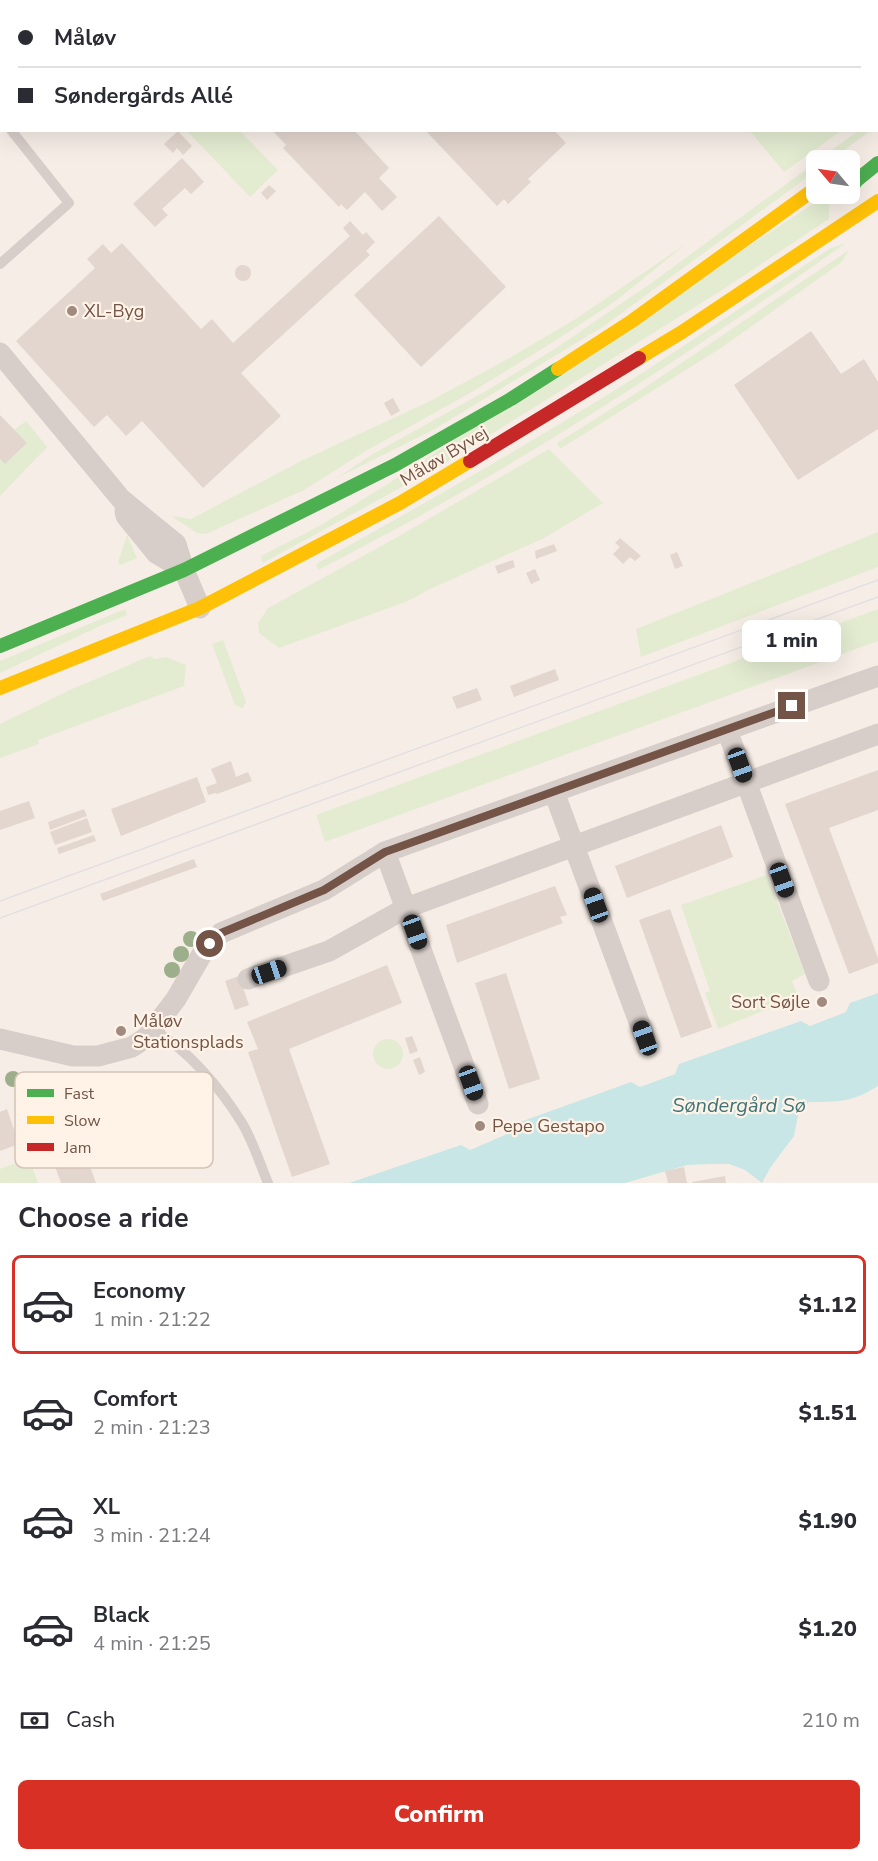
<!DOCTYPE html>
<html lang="en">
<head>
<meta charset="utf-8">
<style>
  :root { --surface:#fff; --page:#f2f2f3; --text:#2b2b33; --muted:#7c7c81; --line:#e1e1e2; --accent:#d93025 }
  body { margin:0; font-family:"Nunito Sans",sans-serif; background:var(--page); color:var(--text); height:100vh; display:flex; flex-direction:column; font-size:22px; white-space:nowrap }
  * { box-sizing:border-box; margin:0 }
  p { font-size:20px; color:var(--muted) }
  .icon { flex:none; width:33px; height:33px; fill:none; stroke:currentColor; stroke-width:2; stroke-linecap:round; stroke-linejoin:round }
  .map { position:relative; height:1183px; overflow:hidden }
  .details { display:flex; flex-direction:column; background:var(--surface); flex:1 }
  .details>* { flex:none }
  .hud { position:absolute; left:0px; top:0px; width:879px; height:132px; box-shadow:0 6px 24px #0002; display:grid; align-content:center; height:132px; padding:0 18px; background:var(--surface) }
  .needle { width:39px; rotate:299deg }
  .tools { position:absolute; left:806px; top:150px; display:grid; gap:12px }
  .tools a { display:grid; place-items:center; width:54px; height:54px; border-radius:9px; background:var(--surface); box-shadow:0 6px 24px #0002; font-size:30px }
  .end { position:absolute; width:27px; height:27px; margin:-14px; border:8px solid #735447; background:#fff; box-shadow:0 0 0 3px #fff }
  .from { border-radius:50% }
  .bubble { position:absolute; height:42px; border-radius:9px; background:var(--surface); box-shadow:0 6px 24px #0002; font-size:20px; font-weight:800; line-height:42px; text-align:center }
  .car { position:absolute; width:18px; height:36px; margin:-18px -9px; border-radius:8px; box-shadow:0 0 4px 2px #0007; background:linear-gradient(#222 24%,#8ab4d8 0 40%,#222 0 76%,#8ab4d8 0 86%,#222 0) }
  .hud b { display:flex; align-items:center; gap:21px; height:57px; font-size:22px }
  .hud b+b { border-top:2px solid var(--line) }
  .hud i { width:15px; height:15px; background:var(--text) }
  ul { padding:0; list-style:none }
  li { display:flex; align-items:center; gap:18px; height:99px; margin:0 12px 9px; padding:0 6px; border:3px solid transparent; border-radius:9px }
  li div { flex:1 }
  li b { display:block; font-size:22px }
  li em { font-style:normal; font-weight:800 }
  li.active { border-color:var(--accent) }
  li>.icon { width:54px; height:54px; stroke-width:1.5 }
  h2 { padding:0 18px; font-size:27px; line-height:72px }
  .pay { display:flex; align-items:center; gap:15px; height:66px; padding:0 18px; font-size:22px }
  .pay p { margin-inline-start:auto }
  .cta { display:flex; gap:12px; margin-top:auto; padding:12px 18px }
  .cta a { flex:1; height:69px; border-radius:9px; background:var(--accent); color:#fff; font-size:24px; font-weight:800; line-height:69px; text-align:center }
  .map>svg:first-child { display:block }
  .green { fill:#e3ecd1 }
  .water { fill:#c8e6e6 }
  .building { fill:#e2d6ce }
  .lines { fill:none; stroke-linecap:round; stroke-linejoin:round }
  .lane { stroke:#d7cdc9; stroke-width:10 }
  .street { stroke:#d7cdc9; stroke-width:21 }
  .fast { stroke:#4caf50; stroke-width:14 }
  .slow { stroke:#ffc107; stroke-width:14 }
  .jam { stroke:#c62828; stroke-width:14 }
  .tram { stroke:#e3e0e3; stroke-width:1.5 }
  .tree { fill:#9dae8b }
  .route { stroke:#735447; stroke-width:8 }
  .poi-dot { fill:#a18a7f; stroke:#fff3e7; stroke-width:2 }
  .labels { text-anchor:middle; stroke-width:4.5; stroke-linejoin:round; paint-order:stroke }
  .poi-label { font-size:18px; fill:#735447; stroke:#fff3e7; text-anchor:start }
  .street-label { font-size:18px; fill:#735447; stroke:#fff3e7 }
  .water-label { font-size:20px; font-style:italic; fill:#3c7479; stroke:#fff3e7 }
  .key { fill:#fff3e7; stroke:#d5c3b7; stroke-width:1.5 }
  .key-label { font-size:16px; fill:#735447 }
</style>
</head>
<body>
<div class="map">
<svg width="878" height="1183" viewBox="0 0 878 1183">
  <rect width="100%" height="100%" fill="#f6eee6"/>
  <g class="green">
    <path d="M187 131H240L278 170 250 197Z"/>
    <path d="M750 131H841L784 172Z"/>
    <path d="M858 131H870L831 160H818Z"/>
    <path d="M816 162V171L604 326 435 429 337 478 371 455 491 388 556 348 654 281Z"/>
    <path d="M828 194H834L829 205V219L719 292 442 465 263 563 261 556 321 525 386 485Z"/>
    <path d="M687 243 617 300 555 341 470 393 366 451 304 490 206 534 197 533 171 516 191 519 301 461 430 401 513 356 577 318Z"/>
    <path d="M846 243C677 363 503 476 318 570L316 564C411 511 506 457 599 400 678 351 754 298 831 248Z"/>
    <path d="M849 250 842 262 721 348 560 449 557 443 641 390Z"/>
    <path d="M26 421 47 447 0 496V459L5 464 27 443 14 430Z"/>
    <path d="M549 449 603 503 544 538 428 590 408 601 279 648 259 633 258 623 268 608 385 544Z"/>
    <path d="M878 532V567L641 657 636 629Z"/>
    <path d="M127 535 137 558 120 565 118 562Z"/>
    <path d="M125 609 127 615 98 627 0 673V661Z"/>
    <path d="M878 609V641L325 842 316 815Z"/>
    <path d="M223 640 246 702 242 708 235 705 212 644Z"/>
    <path d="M150 656 155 659 166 657 186 665 184 686 38 740 39 744 0 758V724L72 689Z"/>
    <path d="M767 875 805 974 792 981 798 997 718 1029 705 993 710 991 681 905Z"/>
    <circle cx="388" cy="1054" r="15"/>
    <path d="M29 1158 38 1183H0V1169Z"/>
  </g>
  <path class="water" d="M878 993V1086C853 1102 838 1102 809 1102L799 1111 794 1136 770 1168 762 1183 745 1170 729 1164H712L687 1165 625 1183H349L461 1145 470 1150 505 1135 509 1126 631 1082 640 1087 675 1074 679 1064 801 1021 810 1026 846 1012 850 1003Z"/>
  <g class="building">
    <path d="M272 130H354L389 168 379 178 397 197 382 211 365 192 347 210 341 204 339 207 283 148 286 145Z"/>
    <path d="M425 130H554L566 143 528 179 531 182 508 204 504 199 497 206Z"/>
    <path d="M178 131 192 146 183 155 177 148 173 153 164 144Z"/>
    <path d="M182 158 204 182 191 194 185 188 162 209 168 215 155 227 133 204Z"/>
    <path d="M269 185 276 191 267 200 261 193Z"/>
    <path d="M439 216 506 287 421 367 354 295Z"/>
    <path d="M350 221 363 235 366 232 375 242 366 251 370 255 241 373 281 416 203 488 142 421 126 436 107 415 94 427 16 341 95 268 87 259 103 244 111 253 122 243 201 329 212 319 233 343 350 236 343 228Z"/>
    <circle cx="243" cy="273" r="8"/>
    <path d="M811 331 841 374 864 359 878 382V429L798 480 734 385Z"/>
    <path d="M393 398 400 411 391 416 384 403Z"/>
    <path d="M0 415 27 443 5 464 0 459Z"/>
    <path d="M620 538 641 556 635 561 630 557 623 564 613 554 620 547 615 543Z"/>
    <path d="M554 544 557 551 536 559 535 551Z"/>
    <path d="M677 552 683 566 675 569 670 555Z"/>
    <path d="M513 560 515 567 498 574 495 566Z"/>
    <path d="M535 569 540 580 531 584 526 573Z"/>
    <path d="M555 669 559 680 514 697 510 686Z"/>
    <path d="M477 688 482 700 457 709 452 697Z"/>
    <path d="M231 761 236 777 248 772 252 781 217 794 216 793 208 795 206 787 217 783 211 769Z"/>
    <path d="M878 770V810L829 828 878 958V963L849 974 785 804Z"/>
    <path d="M197 777 206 802 121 836 111 809Z"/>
    <path d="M29 801 35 818 0 830V811Z"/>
    <path d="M84 809 87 816 50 830 48 822Z"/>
    <path d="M87 818 92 832 55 845 50 832Z"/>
    <path d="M721 825 733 857 627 898 615 866Z"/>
    <path d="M94 835 96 841 59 854 57 848Z"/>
    <path d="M194 859 197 867 103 901 100 894Z"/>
    <path d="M555 886 567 915 560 917 563 923 457 963 446 925Z"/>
    <path d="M670 909 712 1027 681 1038 639 920Z"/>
    <path d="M387 965 402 1003 289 1049 330 1164 292 1177 248 1052 258 1049 247 1022Z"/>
    <path d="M506 973 540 1079 509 1089 475 983Z"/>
    <path d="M239 976 249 1005 235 1010 225 981Z"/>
    <path d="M412 1036 418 1051 410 1054 405 1038Z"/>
    <path d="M420 1057 425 1072 419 1075 413 1060Z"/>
    <path d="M7 1109 19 1144 0 1151V1112Z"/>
    <path d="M70 1111 96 1183H61L39 1122Z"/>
    <path d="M684 1167 687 1183H668L665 1171Z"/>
    <path d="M725 1176 726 1183H692V1182Z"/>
  </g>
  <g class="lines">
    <g class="lane">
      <path d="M0 117 2 118"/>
      <path d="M0 264 69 203 11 130"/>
      <path d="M153 1030C188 1049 221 1089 242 1123 253 1141 260 1164 268 1183"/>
    </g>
    <g class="street">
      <path d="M335 0V2"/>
      <path d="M0 353 121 499 176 544 184 570 200 608"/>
      <path d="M125 511 126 516 156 553 184 570"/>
      <path d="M727 730 819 981"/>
      <path d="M554 792 645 1038"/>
      <path d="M385 852 478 1104"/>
      <path d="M248 979 329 951 406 908 878 734"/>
      <path d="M0 1039 73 1056H98L132 1047 147 1037 176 999 202 954 221 933 324 890 385 852 878 676"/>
    </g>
    <g class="fast">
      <path d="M554 2 566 0"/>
      <path d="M849 191 857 180 878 163"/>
      <path d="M0 646 184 570 395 465 511 399 558 369"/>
    </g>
    <g class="slow">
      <path d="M639 358 682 332 878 201"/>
      <path d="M558 369 632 321 816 188"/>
      <path d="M0 688 200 608 400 503 470 461"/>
    </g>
    <g class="jam">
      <path d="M0 56 2 55"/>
      <path d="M470 461 639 358"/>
    </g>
    <g class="tram">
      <path d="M0 901 878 580"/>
      <path d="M0 918 878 597"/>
    </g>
  </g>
  <g class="tree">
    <circle cx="191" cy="939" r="8"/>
    <circle cx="181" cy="954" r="8"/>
    <circle cx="172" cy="970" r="8"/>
    <circle cx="13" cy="1079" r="8"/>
  </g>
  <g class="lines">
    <path class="route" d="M210 944 221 933 324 890 385 852 792 706"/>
  </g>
  <g class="poi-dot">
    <circle cx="72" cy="311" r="6"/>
    <circle cx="822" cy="1002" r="6"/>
    <circle cx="121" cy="1031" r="6"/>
    <circle cx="480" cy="1126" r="6"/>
  </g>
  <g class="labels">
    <g class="poi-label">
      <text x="84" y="317">XL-Byg</text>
      <text x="810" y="1008" text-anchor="end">Sort Søjle</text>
      <text x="133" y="1027">Måløv<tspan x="133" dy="21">Stationsplads</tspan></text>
      <text x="492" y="1132">Pepe Gestapo</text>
    </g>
    <g class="street-label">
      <text transform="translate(444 456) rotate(-31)" y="6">Måløv Byvej</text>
    </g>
    <g class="water-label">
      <text x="739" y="1112">Søndergård Sø</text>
    </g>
  </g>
  <rect x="15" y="1072" width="198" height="96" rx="9" class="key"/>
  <rect x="27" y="1089" width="27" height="8" fill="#4caf50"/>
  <rect x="27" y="1116" width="27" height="8" fill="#ffc107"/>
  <rect x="27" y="1143" width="27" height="8" fill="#c62828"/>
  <g class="key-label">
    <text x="64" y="1099">Fast</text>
    <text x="64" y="1126">Slow</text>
    <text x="64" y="1153">Jam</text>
  </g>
</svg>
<div class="tools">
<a><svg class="needle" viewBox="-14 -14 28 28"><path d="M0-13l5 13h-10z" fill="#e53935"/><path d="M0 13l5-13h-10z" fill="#7c7c81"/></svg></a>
</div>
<i class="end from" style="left:210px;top:944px"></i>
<i class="end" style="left:792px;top:706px"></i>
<div class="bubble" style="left:742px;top:620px;width:99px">1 min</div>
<i class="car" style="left:740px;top:765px;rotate:160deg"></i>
<i class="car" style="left:782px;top:880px;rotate:160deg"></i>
<i class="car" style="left:596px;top:905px;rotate:340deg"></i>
<i class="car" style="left:415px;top:932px;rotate:160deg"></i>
<i class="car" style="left:269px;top:972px;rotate:71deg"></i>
<i class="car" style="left:645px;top:1038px;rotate:340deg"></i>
<i class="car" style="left:471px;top:1083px;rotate:160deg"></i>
<div class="hud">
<b><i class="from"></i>Måløv</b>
<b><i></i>Søndergårds Allé</b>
</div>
</div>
<section class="details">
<h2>Choose a ride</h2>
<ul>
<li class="active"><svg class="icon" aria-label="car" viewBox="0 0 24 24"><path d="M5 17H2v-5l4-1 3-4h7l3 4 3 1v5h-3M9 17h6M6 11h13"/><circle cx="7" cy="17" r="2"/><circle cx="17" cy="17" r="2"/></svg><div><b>Economy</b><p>1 min · 21:22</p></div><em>$1.12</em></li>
<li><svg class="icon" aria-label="car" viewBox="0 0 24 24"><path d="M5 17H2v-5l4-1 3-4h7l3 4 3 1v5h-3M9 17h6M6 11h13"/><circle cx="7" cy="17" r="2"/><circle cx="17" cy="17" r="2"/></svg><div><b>Comfort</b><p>2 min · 21:23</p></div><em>$1.51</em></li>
<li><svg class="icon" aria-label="car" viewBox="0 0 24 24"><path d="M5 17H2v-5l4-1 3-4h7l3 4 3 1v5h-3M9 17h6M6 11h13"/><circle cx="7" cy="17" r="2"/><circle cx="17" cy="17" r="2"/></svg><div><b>XL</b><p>3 min · 21:24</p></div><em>$1.90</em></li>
<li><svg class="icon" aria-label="car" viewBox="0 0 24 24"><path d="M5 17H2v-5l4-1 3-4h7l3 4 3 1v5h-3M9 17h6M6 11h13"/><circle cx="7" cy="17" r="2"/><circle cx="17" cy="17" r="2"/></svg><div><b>Black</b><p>4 min · 21:25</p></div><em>$1.20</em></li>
</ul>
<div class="pay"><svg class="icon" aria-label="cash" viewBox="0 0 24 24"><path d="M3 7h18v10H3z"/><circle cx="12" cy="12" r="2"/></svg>Cash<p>210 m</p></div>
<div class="cta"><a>Confirm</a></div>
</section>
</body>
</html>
